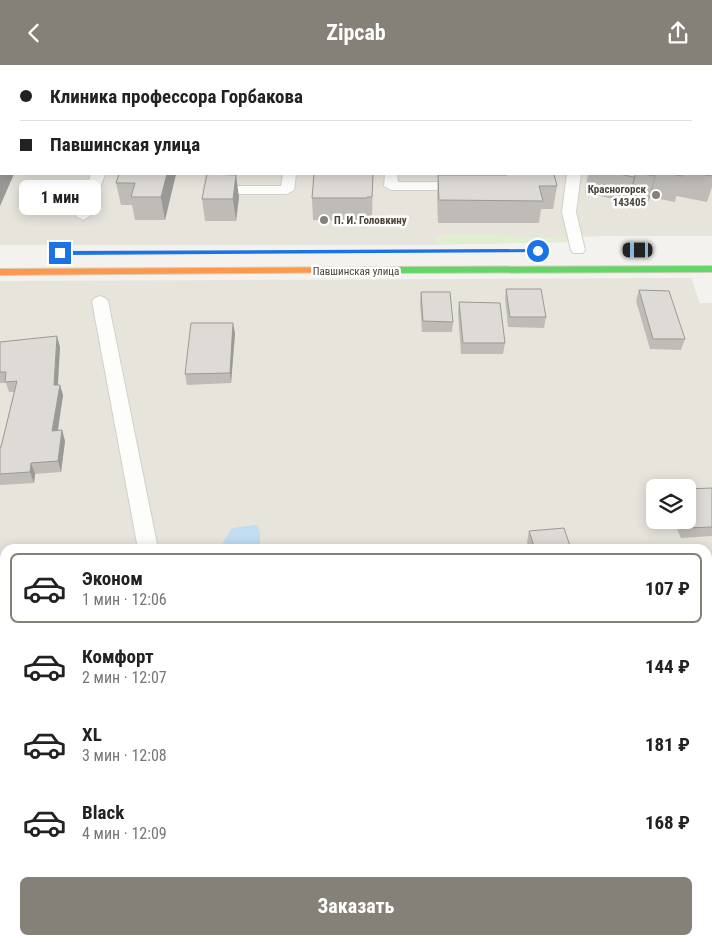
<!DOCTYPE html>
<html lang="ru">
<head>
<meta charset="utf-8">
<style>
  :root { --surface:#fff; --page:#f6f6f6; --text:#222; --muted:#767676; --line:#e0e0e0; --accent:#868178 }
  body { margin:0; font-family:"Roboto Condensed",sans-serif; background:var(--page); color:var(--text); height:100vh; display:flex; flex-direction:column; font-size:19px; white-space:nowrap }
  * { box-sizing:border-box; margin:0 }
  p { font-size:16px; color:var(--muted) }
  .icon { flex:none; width:28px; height:28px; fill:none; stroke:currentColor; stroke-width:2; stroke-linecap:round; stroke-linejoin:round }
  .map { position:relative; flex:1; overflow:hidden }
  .panel { position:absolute; left:0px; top:479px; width:712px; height:401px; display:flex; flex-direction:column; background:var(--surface); border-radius:15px 15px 0 0; box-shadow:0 2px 12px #0003 }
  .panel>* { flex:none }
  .guide { position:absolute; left:0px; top:0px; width:712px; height:110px; box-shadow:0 2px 12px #0003; display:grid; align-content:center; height:110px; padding:0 20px; background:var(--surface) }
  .tools { position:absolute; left:646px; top:414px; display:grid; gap:10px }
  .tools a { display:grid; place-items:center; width:50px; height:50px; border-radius:8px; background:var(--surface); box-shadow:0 2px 12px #0003; font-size:25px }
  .end { position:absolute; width:22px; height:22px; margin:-11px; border:6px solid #1a73e8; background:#fff; box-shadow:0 0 0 2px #fff }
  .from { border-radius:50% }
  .bubble { position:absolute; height:35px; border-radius:8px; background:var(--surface); box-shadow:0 2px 12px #0003; font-size:16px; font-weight:700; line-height:35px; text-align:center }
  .car { position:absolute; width:15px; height:30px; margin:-15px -8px; border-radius:6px; box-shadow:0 0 4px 1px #0007; background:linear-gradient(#222 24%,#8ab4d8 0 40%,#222 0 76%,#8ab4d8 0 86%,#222 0) }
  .guide b { display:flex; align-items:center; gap:18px; height:48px; font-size:19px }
  .guide b+b { border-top:1px solid var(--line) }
  .guide i { width:12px; height:12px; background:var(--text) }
  ul { padding:9px 0 0; list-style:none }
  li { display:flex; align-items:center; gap:15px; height:70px; margin:0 10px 8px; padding:0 10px; border:2px solid transparent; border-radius:8px }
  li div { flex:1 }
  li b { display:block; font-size:19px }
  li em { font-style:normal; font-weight:700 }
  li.active { border-color:var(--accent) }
  li>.icon { width:45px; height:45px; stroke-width:1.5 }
  .button { display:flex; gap:10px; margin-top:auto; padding:10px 20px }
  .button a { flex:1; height:58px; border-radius:8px; background:var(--accent); color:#fff; font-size:20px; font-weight:700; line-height:58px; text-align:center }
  header { display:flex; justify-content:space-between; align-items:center; height:65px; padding:0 20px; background:var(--accent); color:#fff; font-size:22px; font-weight:700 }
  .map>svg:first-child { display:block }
  .residential { fill:#e7e4dc; fill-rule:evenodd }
  .green { fill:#e1eecf }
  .water { fill:#c0ddf1 }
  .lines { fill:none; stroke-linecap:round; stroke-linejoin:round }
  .lane-casing { stroke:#d2d0cb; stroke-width:2 }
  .street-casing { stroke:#d2d0cb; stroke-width:1 }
  .fast-casing { stroke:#d6cebb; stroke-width:2 }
  .slow-casing { stroke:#d6cebb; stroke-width:2 }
  .lane { fill:#fdfdfc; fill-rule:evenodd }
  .street { fill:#fdfdfc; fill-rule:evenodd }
  .fast { fill:#63d668; fill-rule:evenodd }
  .slow { fill:#ff974d; fill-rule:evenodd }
  .wall { fill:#bfbcb8 }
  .shaded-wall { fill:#9b9996 }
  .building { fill:#dedbd6; stroke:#9b9996 }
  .route { fill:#1a73e8 }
  .poi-dot { fill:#868178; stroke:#fff; stroke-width:2 }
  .labels { text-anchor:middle; stroke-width:5; stroke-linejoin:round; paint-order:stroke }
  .far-poi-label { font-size:11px; font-weight:bold; fill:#4b4439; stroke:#fff; text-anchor:end }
  .far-street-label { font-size:11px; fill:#4b4439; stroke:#fff }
</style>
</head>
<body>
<header><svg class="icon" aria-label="back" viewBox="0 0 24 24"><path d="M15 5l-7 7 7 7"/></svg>Zipcab<svg class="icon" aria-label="share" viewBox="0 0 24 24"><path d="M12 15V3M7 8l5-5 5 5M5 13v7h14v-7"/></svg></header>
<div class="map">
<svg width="712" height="879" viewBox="0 0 712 879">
  <rect width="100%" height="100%" fill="#f4f2ee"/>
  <g class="residential">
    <path d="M0 0 590 1H1V109H711L712 27V171H607L574 172 570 177 421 180H0Z"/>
    <path d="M691 213 700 238H712V879H0V216ZM655 422H688V455H655ZM5 484H708V875H5Z"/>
  </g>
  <path class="green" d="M490 169 514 172H574L570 177 440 179 436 177 435 172 440 170Z"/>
  <path class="water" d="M257 460 260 467V484H219L232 463Z"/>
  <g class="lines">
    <defs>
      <g id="lane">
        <path d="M58 0H75L76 1H59Z"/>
        <path d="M91 109H105L90 151 83 155 76 151Z"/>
        <path d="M207 109H219L217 121H281L283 109H296L294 125 287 129H210L203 125Z"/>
        <path d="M385 109H397L398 117H462L461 109H473L476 121 469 125H391L384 121Z"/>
        <path d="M567 109H581L576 147 585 185 583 188H573L571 185 562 147Z"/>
        <path d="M100 231 105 233 108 236 158 484H138L92 236 95 233Z"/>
        <path d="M231 875H257L259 879H233Z"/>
      </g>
      <g id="street">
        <rect x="593" y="0" width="23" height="1"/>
        <rect x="711" y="11" width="1" height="10"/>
        <path d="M712 540V566L708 567V541Z"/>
        <path d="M5 768V804L0 806V770Z"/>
      </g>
      <path id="fast" d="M712 201V207L388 208 384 205 388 202Z"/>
      <path id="slow" d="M388 202 392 205 391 207 0 210V204Z"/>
    </defs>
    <use href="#lane" class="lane-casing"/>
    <use href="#street" class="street-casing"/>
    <use href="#fast" class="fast-casing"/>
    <use href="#slow" class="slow-casing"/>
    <use href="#lane" class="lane"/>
    <use href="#street" class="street"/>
    <use href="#fast" class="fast"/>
    <use href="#slow" class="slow"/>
  </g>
  <g class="wall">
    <path d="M0 0H55V1H1V35H0Z"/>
    <path d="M690 0H712V4H711V1H698Z"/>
    <path d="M712 36V122L707 137 676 131 675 137 650 132 648 137 630 133 628 137 585 128 588 109H711Z"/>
    <path d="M119 109H176L165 155H135L132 140H121L116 118Z"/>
    <path d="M373 109 372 154H367V156L313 155 312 133Z"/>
    <path d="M500 109H554L557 121 553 144H541L539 158H438L437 132 438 110H500Z"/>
    <path d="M239 132 236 156H205L202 134Z"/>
    <path d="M506 224 546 252 544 263 508 262 505 234Z"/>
    <path d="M639 225 685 274 681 285 650 284 636 236Z"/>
    <path d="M421 227 453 257 452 267H422L420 237Z"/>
    <path d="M459 237 505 278 503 289H461L458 248Z"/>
    <path d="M235 268 231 318 187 320 185 309Z"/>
    <path d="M0 277 60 282 58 320 63 330 58 366 62 365 65 376 61 407 35 409 34 418 0 420V382H1L14 327H9L6 318H0Z"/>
    <path d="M712 423V471L681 473 673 455H688Z"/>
    <path d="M529 466 571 484H529L527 477Z"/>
    <path d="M5 494V560H0V506Z"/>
    <path d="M0 604H5V701L0 702Z"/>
    <path d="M712 755V801L708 797V759Z"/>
    <path d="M509 875H547L549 879H511Z"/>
  </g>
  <g class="shaded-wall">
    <path d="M271 0H294L293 1H269Z"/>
    <path d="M1 96V109H14L0 141V98Z"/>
    <path d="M167 109H176L165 155 161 132Z"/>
    <path d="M636 109 630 133 628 137 634 112Z"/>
    <path d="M656 109 650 132 648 137 655 111Z"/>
    <path d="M236 110 239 132 236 156 233 134Z"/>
    <path d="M233 258 235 268 231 318 230 308Z"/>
    <path d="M57 271 60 282 57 331 54 320Z"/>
    <path d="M60 320 63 330 56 376 52 366Z"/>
    <path d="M62 365 65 376 61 407 58 396Z"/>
    <path d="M31 398 35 409 34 418 30 407Z"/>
    <path d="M104 875H108V879H105Z"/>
  </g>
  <g class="building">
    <path d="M0 0H55L53 1H1V22H0Z"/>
    <path d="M220 0H271L269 1H225Z"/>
    <path d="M711 36H712V111L699 109H711Z"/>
    <path d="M0 82H1V96L0 98Z"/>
    <path d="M119 109H167L161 132H131L135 118H116Z"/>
    <path d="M207 109 236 110 233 134H202Z"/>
    <path d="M314 109H373L372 132H367V133H312Z"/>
    <path d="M507 109H554L557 121H539L543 136 439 135 438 110H507Z"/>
    <path d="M619 109H636L634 112Z"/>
    <path d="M642 109H656L655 111Z"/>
    <path d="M670 109H683L682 111Z"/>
    <path d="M506 224H541L546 252H510Z"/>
    <path d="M639 225 669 226 685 274H653Z"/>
    <path d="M421 227H450L453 257 423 256Z"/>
    <path d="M459 237 500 238 505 278H463Z"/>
    <path d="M191 258H233L230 308 185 309Z"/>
    <path d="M57 271 54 320H60L52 366 62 365 58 396 31 398 30 407 0 409V382H1L17 316 5 317 6 307H0V277Z"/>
    <path d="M712 423V462L685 463 682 455H688V424Z"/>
    <path d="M564 463 571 484H535L529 466Z"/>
    <path d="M2 494H5V550H0V506Z"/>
    <path d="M0 604H5V691L0 692Z"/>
    <path d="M712 755V788L708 783V759Z"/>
    <path d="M33 875H104L105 879H33Z"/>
    <path d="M290 875H352L354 879H291Z"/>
    <path d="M516 875H547L549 879H518Z"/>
  </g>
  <path class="route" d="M538 184 541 186 540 187 60 190 57 188 60 186Z"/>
  <g class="poi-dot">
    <circle cx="656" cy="130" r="5"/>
    <circle cx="324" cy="155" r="5"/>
  </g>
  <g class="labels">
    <g class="far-poi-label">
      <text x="646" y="128">Красногорск<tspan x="646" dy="13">143405</tspan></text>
      <text x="334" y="159" text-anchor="start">П. И. Головкину</text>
    </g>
    <g class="far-street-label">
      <text x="356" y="210">Павшинская улица</text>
    </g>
  </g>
</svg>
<div class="tools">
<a><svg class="icon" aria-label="layers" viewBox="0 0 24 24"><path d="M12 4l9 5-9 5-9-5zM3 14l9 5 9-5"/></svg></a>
</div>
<i class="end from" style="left:538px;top:186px"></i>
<i class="end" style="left:60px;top:188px"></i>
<div class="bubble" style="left:19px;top:115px;width:82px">1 мин</div>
<i class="car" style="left:638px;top:185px;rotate:270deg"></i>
<div class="guide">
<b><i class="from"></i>Клиника профессора Горбакова</b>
<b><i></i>Павшинская улица</b>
</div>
<section class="panel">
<ul>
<li class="active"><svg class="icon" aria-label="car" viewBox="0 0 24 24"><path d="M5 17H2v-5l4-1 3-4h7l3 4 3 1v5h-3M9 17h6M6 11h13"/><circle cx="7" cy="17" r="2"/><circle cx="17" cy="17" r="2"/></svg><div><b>Эконом</b><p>1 мин · 12:06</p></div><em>107 ₽</em></li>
<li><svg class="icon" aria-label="car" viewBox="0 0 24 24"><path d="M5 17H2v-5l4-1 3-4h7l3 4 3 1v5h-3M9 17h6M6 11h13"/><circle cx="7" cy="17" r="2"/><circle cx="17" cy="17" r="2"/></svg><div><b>Комфорт</b><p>2 мин · 12:07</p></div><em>144 ₽</em></li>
<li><svg class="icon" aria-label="car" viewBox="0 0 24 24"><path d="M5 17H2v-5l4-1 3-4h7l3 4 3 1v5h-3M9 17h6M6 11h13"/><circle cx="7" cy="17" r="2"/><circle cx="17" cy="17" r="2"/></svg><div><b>XL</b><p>3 мин · 12:08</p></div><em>181 ₽</em></li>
<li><svg class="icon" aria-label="car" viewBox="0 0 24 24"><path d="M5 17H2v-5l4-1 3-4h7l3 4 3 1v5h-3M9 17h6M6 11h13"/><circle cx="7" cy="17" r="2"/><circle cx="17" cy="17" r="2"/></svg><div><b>Black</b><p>4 мин · 12:09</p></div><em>168 ₽</em></li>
</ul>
<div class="button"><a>Заказать</a></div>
</section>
</div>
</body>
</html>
